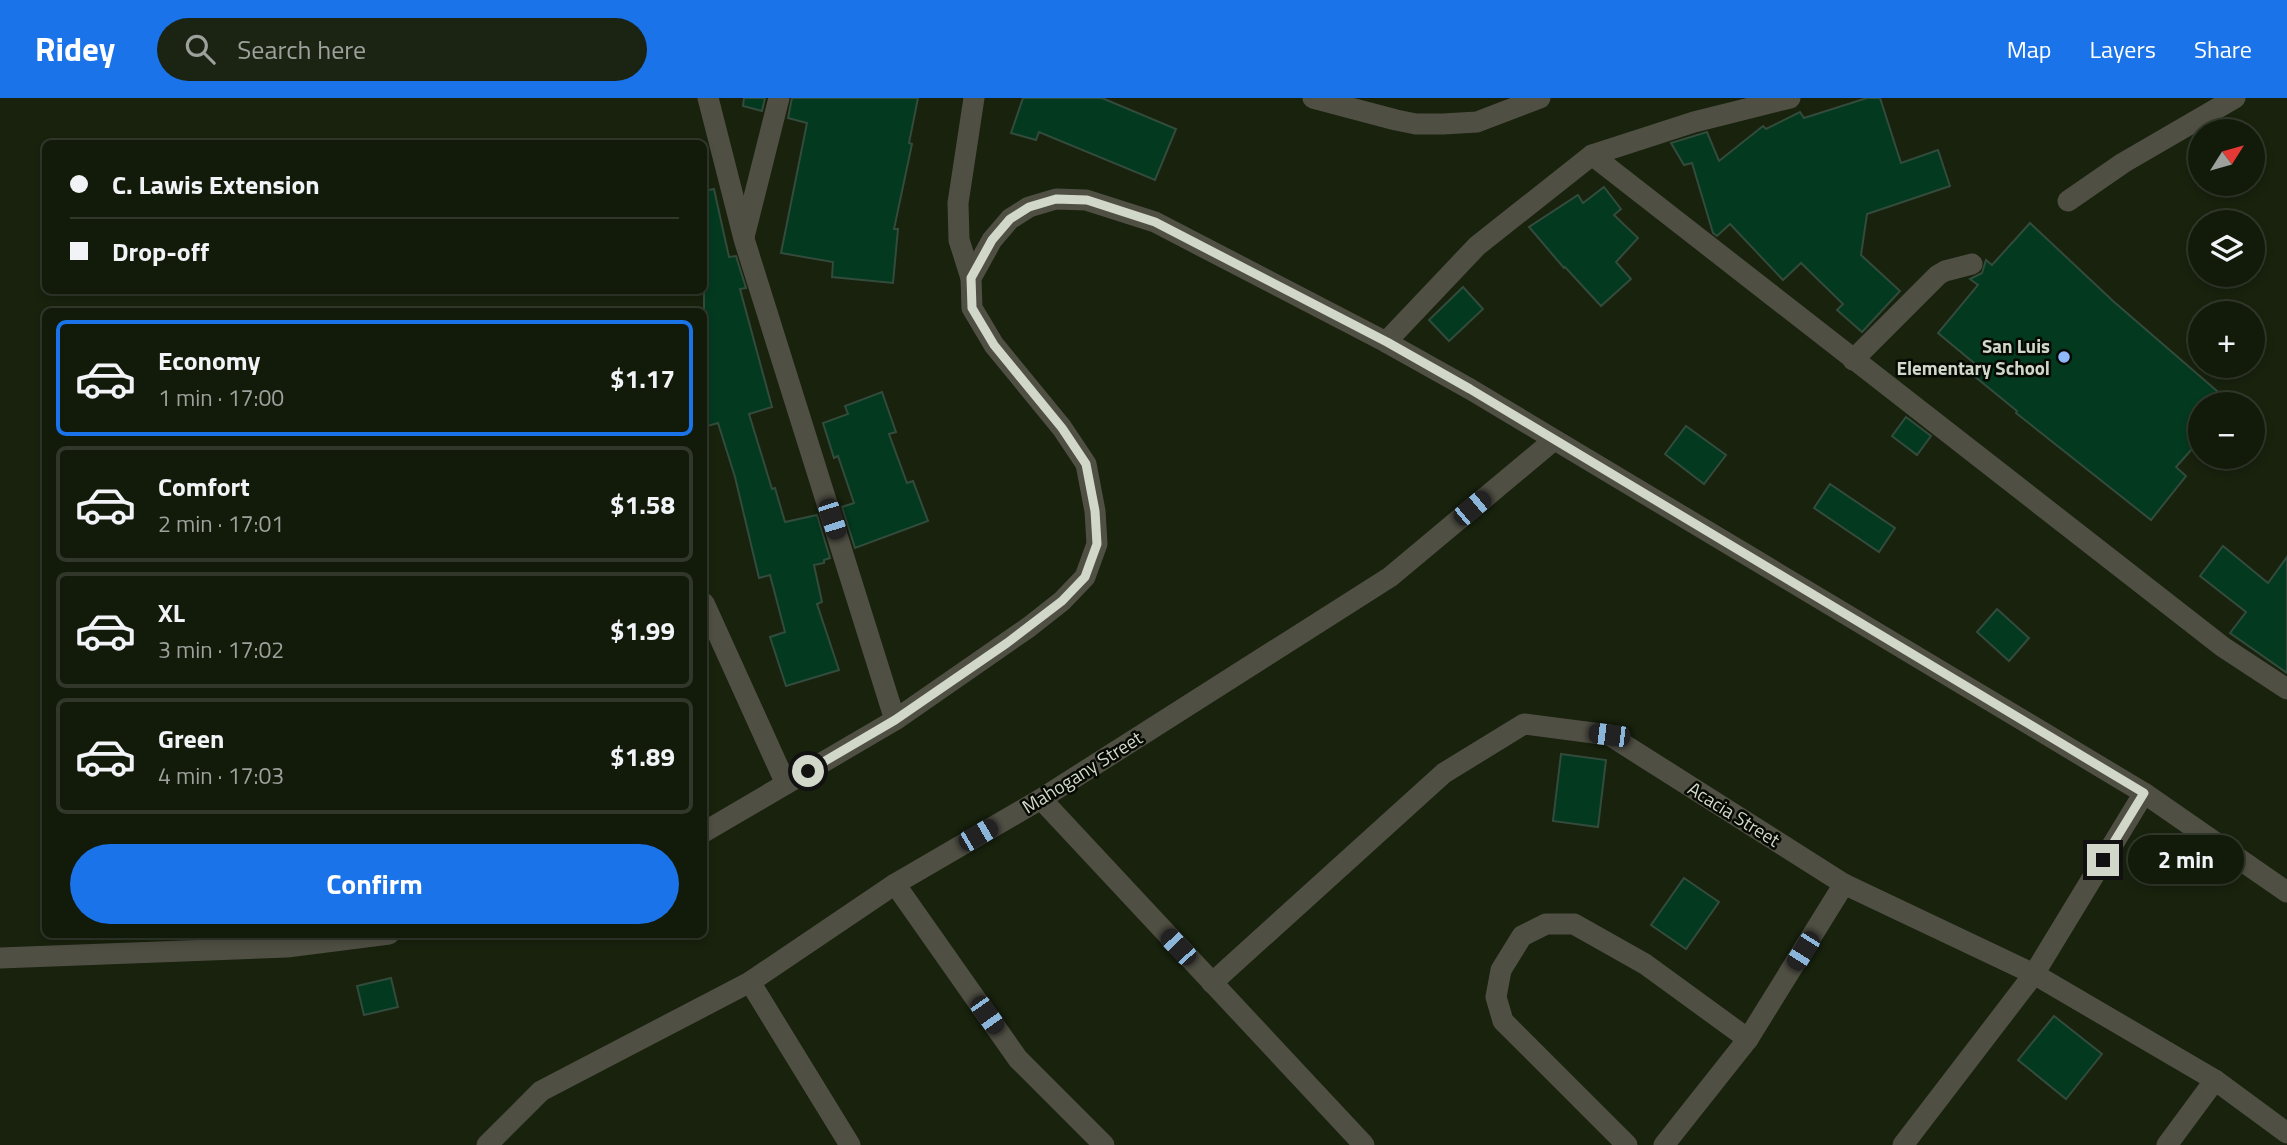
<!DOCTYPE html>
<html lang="en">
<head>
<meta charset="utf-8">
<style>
  :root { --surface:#121a0a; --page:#1b2313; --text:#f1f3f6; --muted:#9ca19c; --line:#31382b; --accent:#1a73e8 }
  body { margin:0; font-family:"Titillium Web",sans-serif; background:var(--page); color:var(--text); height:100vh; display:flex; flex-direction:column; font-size:26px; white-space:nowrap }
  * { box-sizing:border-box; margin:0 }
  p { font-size:23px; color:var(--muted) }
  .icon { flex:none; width:38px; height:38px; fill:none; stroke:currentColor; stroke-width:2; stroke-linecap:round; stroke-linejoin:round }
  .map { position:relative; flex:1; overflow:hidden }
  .side { position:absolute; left:42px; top:210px; width:665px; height:630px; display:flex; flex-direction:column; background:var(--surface); border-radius:10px; box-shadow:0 4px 10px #0003,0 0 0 2px var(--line) }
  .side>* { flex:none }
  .banner { position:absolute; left:42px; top:42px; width:665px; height:154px; border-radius:10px; box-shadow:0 4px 10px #0003,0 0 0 2px var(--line); display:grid; align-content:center; height:154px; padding:0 28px; background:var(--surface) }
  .needle { width:46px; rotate:53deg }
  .controls { position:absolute; left:2188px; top:21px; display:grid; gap:14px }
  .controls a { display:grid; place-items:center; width:77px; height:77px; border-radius:50%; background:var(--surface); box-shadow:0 4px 10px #0003,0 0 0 2px var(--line); font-size:35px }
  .end { position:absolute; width:32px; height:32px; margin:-16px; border:9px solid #d1d8ca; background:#111; box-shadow:0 0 0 4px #111 }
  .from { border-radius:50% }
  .bubble { position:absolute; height:49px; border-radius:24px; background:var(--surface); box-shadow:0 4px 10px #0003,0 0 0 2px var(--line); font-size:23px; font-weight:700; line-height:49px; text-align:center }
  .car { position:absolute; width:21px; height:42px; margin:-21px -10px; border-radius:9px; box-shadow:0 0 5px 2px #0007; background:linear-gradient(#222 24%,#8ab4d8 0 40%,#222 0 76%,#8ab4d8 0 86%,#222 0) }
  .banner b { display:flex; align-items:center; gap:24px; height:66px; font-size:26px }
  .banner b+b { border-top:2px solid var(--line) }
  .banner i { width:18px; height:18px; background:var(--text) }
  ul { padding:12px 0 0; list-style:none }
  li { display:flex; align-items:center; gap:21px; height:116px; margin:0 14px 10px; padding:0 14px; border:4px solid var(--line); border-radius:10px }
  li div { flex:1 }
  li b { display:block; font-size:26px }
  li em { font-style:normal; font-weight:700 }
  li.current { border-color:var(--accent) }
  li>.icon { width:63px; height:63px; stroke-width:1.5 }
  .action { display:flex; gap:14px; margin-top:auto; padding:14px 28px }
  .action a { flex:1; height:80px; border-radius:42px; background:var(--accent); color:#fff; font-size:28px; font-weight:700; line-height:80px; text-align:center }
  header { display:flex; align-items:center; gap:42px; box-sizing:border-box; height:98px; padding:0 35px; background:var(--accent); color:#fff }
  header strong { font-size:33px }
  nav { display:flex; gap:38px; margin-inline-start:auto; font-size:24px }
  .search { width:490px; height:63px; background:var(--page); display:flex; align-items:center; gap:18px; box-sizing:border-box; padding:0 24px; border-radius:38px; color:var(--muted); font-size:26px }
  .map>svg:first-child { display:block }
  .building { fill:#03391f; stroke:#334b3c; stroke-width:2 }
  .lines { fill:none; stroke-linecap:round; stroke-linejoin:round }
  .minor { stroke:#504f44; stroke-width:21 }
  .route { stroke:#d1d8ca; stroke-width:9 }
  .poi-dot { fill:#8fb8fd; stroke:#060a03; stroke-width:2.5 }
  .labels { text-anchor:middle; stroke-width:5; stroke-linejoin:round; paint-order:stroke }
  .poi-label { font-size:19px; font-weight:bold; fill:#d1d8ca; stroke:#060a03; text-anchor:end }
  .street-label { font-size:19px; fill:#d1d8ca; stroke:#060a03 }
</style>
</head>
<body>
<header>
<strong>Ridey</strong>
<div class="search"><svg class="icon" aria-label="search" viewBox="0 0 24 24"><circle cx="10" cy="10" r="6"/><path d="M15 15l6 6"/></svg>Search here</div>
<nav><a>Map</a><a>Layers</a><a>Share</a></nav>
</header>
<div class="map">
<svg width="2287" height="1047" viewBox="0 0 2287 1047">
  <rect width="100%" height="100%" fill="#18220d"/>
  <g class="building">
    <path d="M744 0H765L762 13 743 8Z"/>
    <path d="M792 0H918L909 45 912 46 894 131H898L893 185 832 179 833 164 781 155 807 25 788 20Z"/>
    <path d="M1023 0H1102L1176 31 1155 82 1039 34 1036 42 1011 35Z"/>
    <path d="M1867 0H1880L1901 65 1938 52 1950 88 1867 116 1861 157 1900 193 1862 234 1837 212 1843 206 1801 165 1783 182 1730 126 1717 138 1713 135 1692 65 1684 67 1671 45 1707 34 1719 63 1763 28 1766 31 1800 14 1804 20Z"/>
    <path d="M1604 89 1621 111 1614 117 1638 140 1616 164 1631 181 1601 208 1565 169 1564 170 1529 129 1578 97 1583 105Z"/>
    <path d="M714 91 729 159 736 158 746 190 740 191 772 309 749 316 772 391 775 390 785 424 817 417 830 460 824 462V465L814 467 822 504 817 506 839 572 786 588 770 539 785 534 770 477 759 480 735 379 718 325 704 329V93Z"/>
    <path d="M2030 125 2113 203 2232 306H2200V342L2176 369 2186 378 2151 422 2016 315 2017 313 1968 273 1974 265 1938 235 1978 187 1970 181 1982 175 1986 162 1992 167Z"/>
    <path d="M1463 189 1483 211 1449 243 1429 222Z"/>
    <path d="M882 294 896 334 889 336 907 385 913 383 928 423 855 450 842 409 854 405 838 358 834 360 823 325 848 316 845 308Z"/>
    <path d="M1906 319 1931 338 1917 357 1892 338Z"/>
    <path d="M1686 328 1726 357 1704 386 1665 356Z"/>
    <path d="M1830 386 1895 430 1879 454 1814 410Z"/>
    <path d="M2223 448 2268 485 2287 459V575L2230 535 2246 514 2200 478Z"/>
    <path d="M1997 511 2029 540 2009 563 1977 534Z"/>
    <path d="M1561 656 1606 662 1598 729 1553 723Z"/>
    <path d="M1684 780 1719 804 1686 851 1651 827Z"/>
    <path d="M391 880 398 909 364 917 357 888Z"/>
    <path d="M2054 918 2102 956 2066 1001 2018 962Z"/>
  </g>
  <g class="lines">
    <g class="minor">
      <path d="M708 0 744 141 895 622"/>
      <path d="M1313 0 1396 22 1416 26H1443L1477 24 1540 0"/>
      <path d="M1592 57 2223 549 2287 591"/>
      <path d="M2068 103 2123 65 2235 0"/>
      <path d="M744 139 779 0"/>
      <path d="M971 180 959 142 958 105 974 0"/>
      <path d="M1386 244 1477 148 1592 57 1694 24 1790 0"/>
      <path d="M1853 262 1938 177 1945 173 1972 166"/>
      <path d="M704 505 786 686"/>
      <path d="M1041 701 1364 1047"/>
      <path d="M704 734 895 622 1029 529 1062 503 1085 479 1097 446 1095 413 1086 366 1062 330 994 247 972 210 971 180 992 142 1010 121 1029 109 1056 101 1086 102 1155 124 1386 244 1470 291 2144 695 2287 794"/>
      <path d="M895 786 1018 961 1104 1047"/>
      <path d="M0 860 287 849 389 836"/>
      <path d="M750 884 850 1047"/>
      <path d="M1212 885 1444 675 1524 626 1609 637 1844 786 2034 876 2215 982 2287 1035"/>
      <path d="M487 1047 541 993 750 884 895 786 1041 701 1390 479 1554 342"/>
      <path d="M1627 1047 1503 923 1496 899 1501 872 1522 838 1546 826H1574L1645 866 1748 941"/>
      <path d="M1664 1047 1748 941 1844 786"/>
      <path d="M1903 1047 2034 876 2144 695"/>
      <path d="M2167 1047 2215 982"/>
    </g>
  </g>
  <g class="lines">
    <path class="route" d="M808 673 895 622 1007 545 1062 503 1085 479 1097 446 1095 413 1086 366 1062 330 994 247 972 210 971 180 992 142 1010 121 1029 109 1056 101 1087 102 1155 124 1387 244 1470 291 2144 695 2103 762"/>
  </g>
  <circle class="poi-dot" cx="2064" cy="259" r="7"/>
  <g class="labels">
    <g class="poi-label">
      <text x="2050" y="255">San Luis<tspan x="2050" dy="22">Elementary School</tspan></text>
    </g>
    <g class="street-label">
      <text transform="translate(1082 674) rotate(-32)" y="7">Mahogany Street</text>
      <text transform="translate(1734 716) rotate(32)" y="7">Acacia Street</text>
    </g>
  </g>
</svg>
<div class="controls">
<a><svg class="needle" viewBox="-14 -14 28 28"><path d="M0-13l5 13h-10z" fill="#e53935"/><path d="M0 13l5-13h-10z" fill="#9ca19c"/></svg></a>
<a><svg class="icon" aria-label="layers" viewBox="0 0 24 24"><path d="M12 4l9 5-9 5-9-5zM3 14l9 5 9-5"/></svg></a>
<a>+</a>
<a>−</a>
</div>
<i class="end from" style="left:808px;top:673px"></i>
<i class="end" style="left:2103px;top:762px"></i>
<div class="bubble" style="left:2128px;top:737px;width:116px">2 min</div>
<i class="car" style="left:1472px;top:410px;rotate:50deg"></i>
<i class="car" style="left:832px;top:421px;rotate:162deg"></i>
<i class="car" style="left:1609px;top:637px;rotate:277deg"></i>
<i class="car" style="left:978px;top:737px;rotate:60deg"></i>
<i class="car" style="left:1178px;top:849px;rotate:317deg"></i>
<i class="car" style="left:1803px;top:853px;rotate:212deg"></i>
<i class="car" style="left:987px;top:917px;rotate:145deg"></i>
<div class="banner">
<b><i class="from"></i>C. Lawis Extension</b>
<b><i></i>Drop-off</b>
</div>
<section class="side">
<ul>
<li class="current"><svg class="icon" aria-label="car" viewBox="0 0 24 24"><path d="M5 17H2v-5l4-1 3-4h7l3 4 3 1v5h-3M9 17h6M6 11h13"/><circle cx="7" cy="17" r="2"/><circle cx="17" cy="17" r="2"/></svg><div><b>Economy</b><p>1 min · 17:00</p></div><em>$1.17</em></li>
<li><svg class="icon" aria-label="car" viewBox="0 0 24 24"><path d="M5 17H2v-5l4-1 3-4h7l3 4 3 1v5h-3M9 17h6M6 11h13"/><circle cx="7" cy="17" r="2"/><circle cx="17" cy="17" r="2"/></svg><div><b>Comfort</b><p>2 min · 17:01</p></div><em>$1.58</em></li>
<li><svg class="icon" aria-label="car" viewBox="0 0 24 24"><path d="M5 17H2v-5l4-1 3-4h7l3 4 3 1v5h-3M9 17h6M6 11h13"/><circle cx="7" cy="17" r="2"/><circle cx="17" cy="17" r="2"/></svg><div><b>XL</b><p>3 min · 17:02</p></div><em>$1.99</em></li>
<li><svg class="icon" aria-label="car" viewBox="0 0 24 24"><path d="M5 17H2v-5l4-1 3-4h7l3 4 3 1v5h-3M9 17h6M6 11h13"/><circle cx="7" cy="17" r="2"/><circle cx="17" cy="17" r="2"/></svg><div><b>Green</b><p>4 min · 17:03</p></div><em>$1.89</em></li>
</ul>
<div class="action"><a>Confirm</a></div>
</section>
</div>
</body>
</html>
